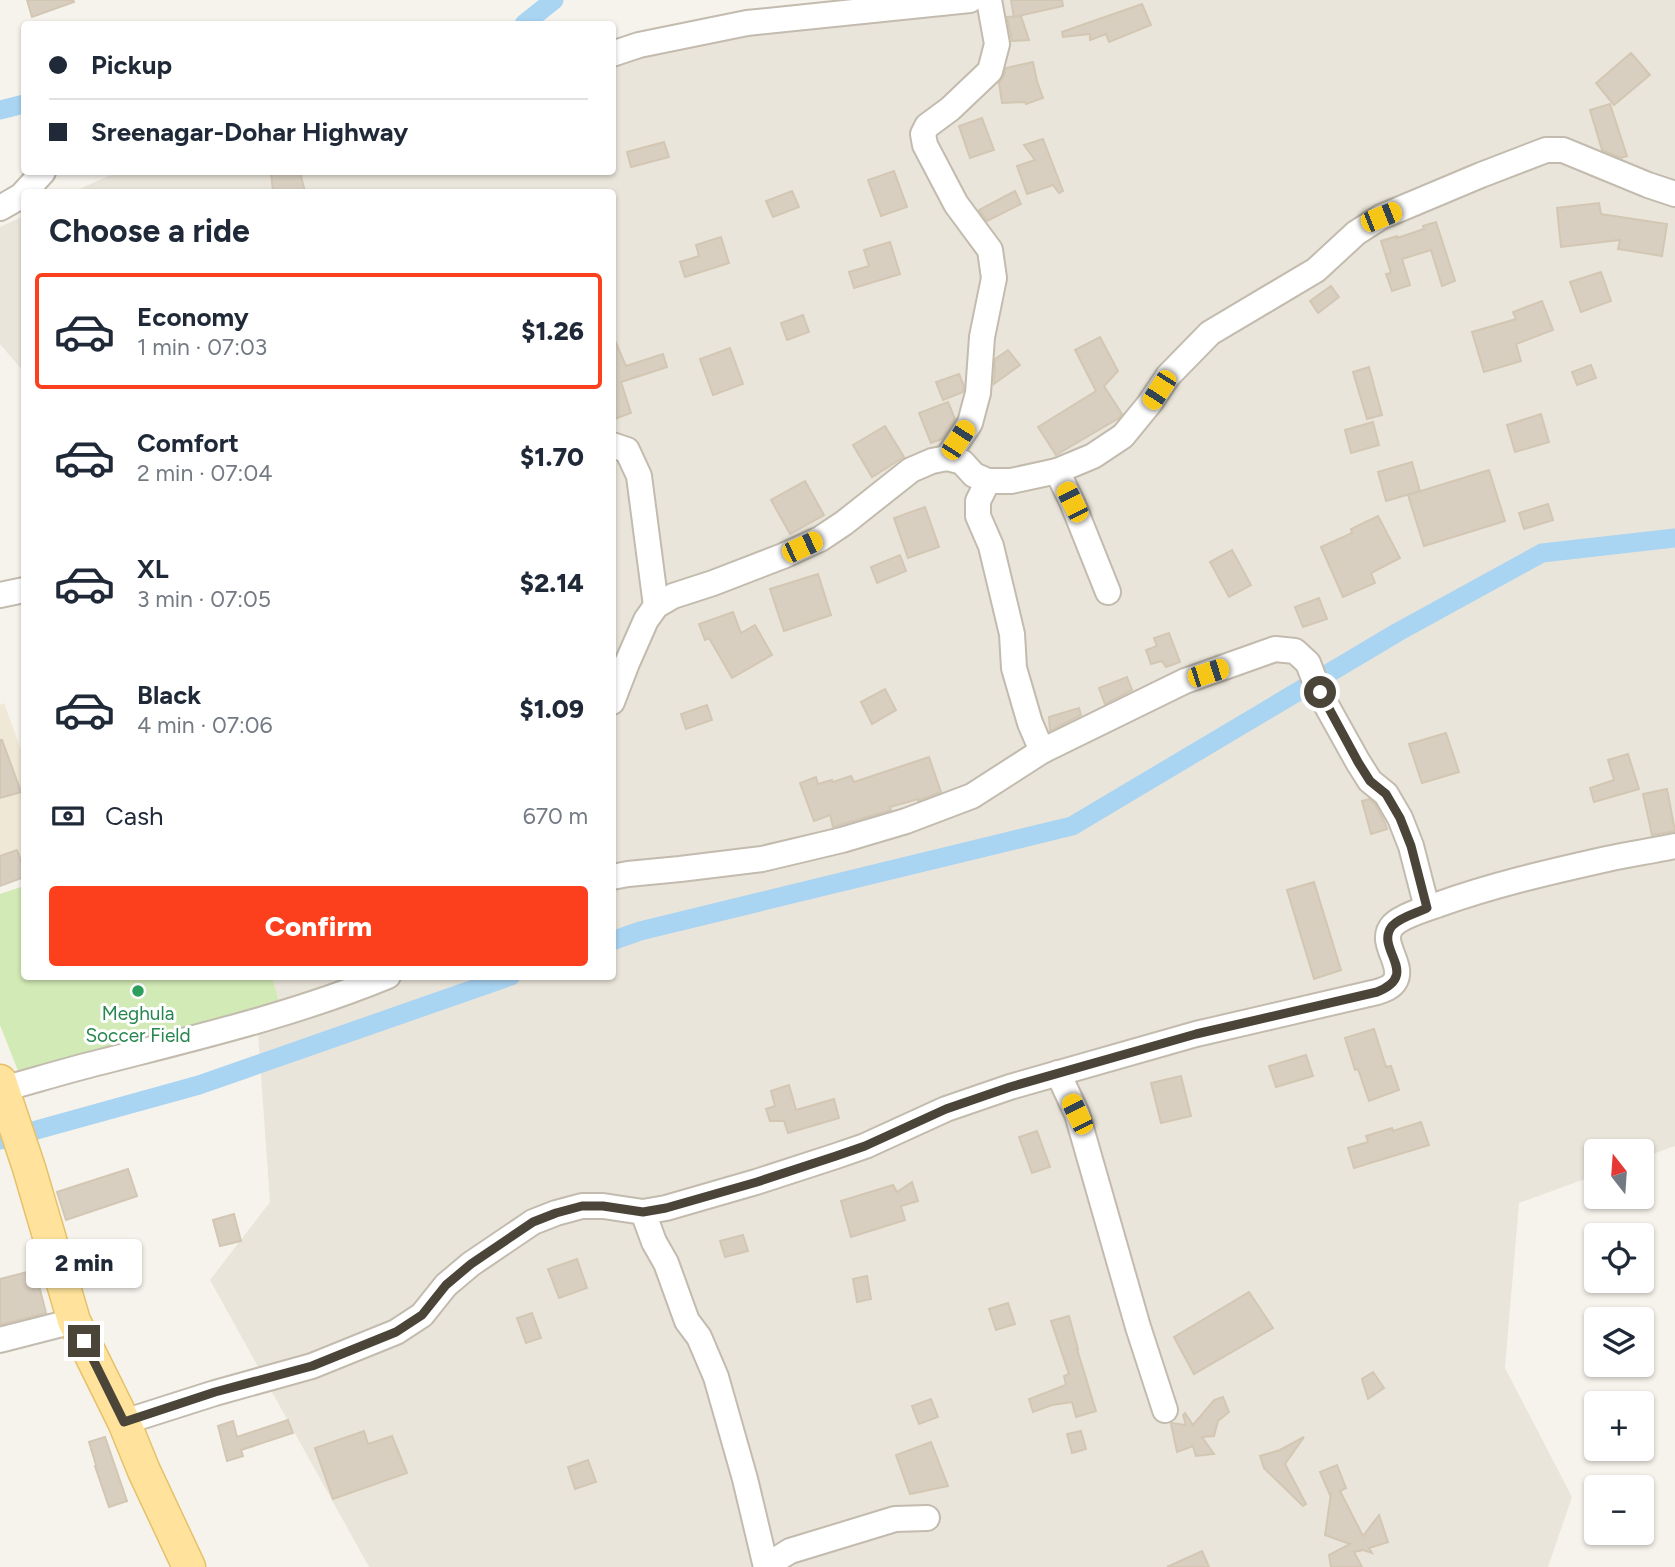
<!DOCTYPE html>
<html lang="en">
<head>
<meta charset="utf-8">
<style>
  :root { --surface:#fff; --page:#f2f2f3; --text:#1f2937; --muted:#747a83; --line:#e0e1e3; --accent:#fc3f1d }
  body { margin:0; font-family:Figtree,sans-serif; background:var(--page); color:var(--text); height:100vh; display:flex; flex-direction:column; font-size:26px; white-space:nowrap }
  * { box-sizing:border-box; margin:0 }
  p { font-size:23px; color:var(--muted) }
  .icon { flex:none; width:38px; height:38px; fill:none; stroke:currentColor; stroke-width:2; stroke-linecap:round; stroke-linejoin:round }
  .map { position:relative; flex:1; overflow:hidden }
  .side { position:absolute; left:21px; top:189px; width:595px; height:791px; display:flex; flex-direction:column; background:var(--surface); border-radius:7px; box-shadow:0 2px 5px #0004 }
  .side>* { flex:none }
  .guide { position:absolute; left:21px; top:21px; width:595px; height:154px; border-radius:7px; box-shadow:0 2px 5px #0004; display:grid; align-content:center; height:154px; padding:0 28px; background:var(--surface) }
  .needle { width:46px; rotate:343deg }
  .buttons { position:absolute; left:1584px; top:1139px; display:grid; gap:14px }
  .buttons a { display:grid; place-items:center; width:70px; height:70px; border-radius:7px; background:var(--surface); box-shadow:0 2px 5px #0004; font-size:35px }
  .end { position:absolute; width:32px; height:32px; margin:-16px; border:9px solid #4b4439; background:#fff; box-shadow:0 0 0 4px #fff }
  .from { border-radius:50% }
  .bubble { position:absolute; height:49px; border-radius:7px; background:var(--surface); box-shadow:0 2px 5px #0004; font-size:23px; font-weight:800; line-height:49px; text-align:center }
  .car { position:absolute; width:21px; height:42px; margin:-21px -10px; border-radius:9px; box-shadow:0 0 5px 2px #0007; background:linear-gradient(#f5c518 24%,#345 0 40%,#f5c518 0 76%,#345 0 86%,#f5c518 0) }
  .guide b { display:flex; align-items:center; gap:24px; height:66px; font-size:26px }
  .guide b+b { border-top:2px solid var(--line) }
  .guide i { width:18px; height:18px; background:var(--text) }
  ul { padding:0; list-style:none }
  li { display:flex; align-items:center; gap:21px; height:116px; margin:0 14px 10px; padding:0 14px; border:4px solid transparent; border-radius:7px }
  li div { flex:1 }
  li b { display:block; font-size:26px }
  li em { font-style:normal; font-weight:800 }
  li.active { border-color:var(--accent) }
  li>.icon { width:63px; height:63px; stroke-width:1.5 }
  h2 { padding:0 28px; font-size:32px; line-height:84px }
  .pay { display:flex; align-items:center; gap:18px; height:77px; padding:0 28px; font-size:26px }
  .pay p { margin-inline-start:auto }
  .action { display:flex; gap:14px; margin-top:auto; padding:14px 28px }
  .action a { flex:1; height:80px; border-radius:7px; background:var(--accent); color:#fff; font-size:28px; font-weight:800; line-height:80px; text-align:center }
  .map>svg:first-child { display:block }
  .residential { fill:#eae5da }
  .education { fill:#efe8d6 }
  .green { fill:#d2eab5 }
  .lines { fill:none; stroke-linecap:round; stroke-linejoin:round }
  .canal { stroke:#a9d4f2; stroke-width:19 }
  .building { fill:#d8cfc1; stroke:#d3c7b4; stroke-width:2 }
  .minor-casing { stroke:#c2bbae; stroke-width:28 }
  .major-casing { stroke:#e6c16a; stroke-width:35 }
  .minor { stroke:#fff; stroke-width:24 }
  .major { stroke:#ffe39c; stroke-width:32 }
  .route { stroke:#4b4439; stroke-width:9 }
  .leisure-dot { fill:#2e9e5b; stroke:#fff; stroke-width:2.5 }
  .labels { text-anchor:middle; stroke-width:6; stroke-linejoin:round; paint-order:stroke }
  .leisure-label { font-size:19px; fill:#27864d; stroke:#fff }
</style>
</head>
<body>
<div class="map">
<svg width="1675" height="1567" viewBox="0 0 1675 1567">
  <rect width="100%" height="100%" fill="#f6f3ec"/>
  <g class="residential">
    <path d="M850 0H1675V1146L1642 1158V1152H1596V1175L1519 1203 1505 1368 1572 1497 1548 1567H369L210 1280 270 1202 254 977 612 976V192H73L108 176 131 172H612L613 61 648 48Z"/>
    <path d="M24 216V372L0 344V227Z"/>
  </g>
  <path class="education" d="M4 703 24 758V874L0 883V705Z"/>
  <path class="green" d="M24 886V976L272 977 280 1006 20 1076 0 1025V894Z"/>
  <g class="lines">
    <g class="canal">
      <path d="M524 24 554 0"/>
      <path d="M0 110 24 104"/>
      <path d="M612 941 640 931 1072 826 1398 632 1542 553 1675 538"/>
      <path d="M0 1140 199 1085 511 976"/>
    </g>
  </g>
  <g class="building">
    <path d="M27 0H73L74 2 32 17Z"/>
    <path d="M1011 0H1062L1063 6 1014 17Z"/>
    <path d="M1142 4 1151 25 1109 42 1106 34 1090 40V34L1063 37 1062 32Z"/>
    <path d="M1021 16 1029 40 1012 41 1007 17Z"/>
    <path d="M1631 53 1650 75 1614 105 1596 83Z"/>
    <path d="M1033 62 1037 81 1043 98 1026 104 1025 102 1002 103 999 83 1004 75 1006 68Z"/>
    <path d="M1610 104 1627 156 1621 158 1602 150 1590 110Z"/>
    <path d="M982 118 994 150 970 158 959 126Z"/>
    <path d="M1043 139 1063 191 1059 193 1053 185 1027 194 1017 166 1035 160 1024 145Z"/>
    <path d="M664 142 669 157 631 167 627 152Z"/>
    <path d="M894 171 907 207 881 216 868 180Z"/>
    <path d="M271 172H300L305 192H273Z"/>
    <path d="M792 191 799 207 773 217 766 201Z"/>
    <path d="M1015 191 1021 204 987 221 979 210Z"/>
    <path d="M1599 203 1601 214 1667 224 1662 256 1618 249 1620 240 1561 247 1557 208Z"/>
    <path d="M1436 222 1455 281 1442 286 1431 250 1402 259 1410 285 1392 291 1386 274 1391 273 1381 241 1397 236V238L1424 229 1423 226Z"/>
    <path d="M721 237 729 263 685 277 680 262 699 256 696 245Z"/>
    <path d="M890 242 900 274 854 288 849 272 869 266 864 250Z"/>
    <path d="M1601 272 1611 301 1581 312 1570 282Z"/>
    <path d="M1331 286 1339 297 1318 313 1310 301Z"/>
    <path d="M1542 301 1553 330 1516 344 1521 361 1484 372 1472 332 1516 319 1513 312Z"/>
    <path d="M803 315 809 332 787 340 781 323Z"/>
    <path d="M612 334 626 366 663 354 667 367 621 382 631 413 612 420Z"/>
    <path d="M1100 337 1118 371 1104 386 1122 414 1119 418 1056 455 1038 427 1096 391 1075 350Z"/>
    <path d="M730 348 743 384 713 395 700 359Z"/>
    <path d="M1008 350 1020 365 994 384 995 359Z"/>
    <path d="M1591 365 1596 378 1577 385 1572 372Z"/>
    <path d="M1369 367 1382 415 1367 419 1353 372Z"/>
    <path d="M959 374 964 386 963 392 943 400 936 382Z"/>
    <path d="M948 402 955 419 942 439 931 443 919 413Z"/>
    <path d="M1541 414 1549 442 1515 452 1507 425Z"/>
    <path d="M1373 422 1379 445 1351 453 1345 430Z"/>
    <path d="M885 426 904 457 872 477 853 445Z"/>
    <path d="M1412 462 1420 491 1386 501 1378 472Z"/>
    <path d="M1489 470 1505 521 1424 546 1408 495Z"/>
    <path d="M805 481 824 515 790 534 771 500Z"/>
    <path d="M1548 504 1553 520 1524 529 1519 513Z"/>
    <path d="M925 507 939 547 908 558 894 518Z"/>
    <path d="M1378 516 1400 558 1371 573 1375 583 1343 597 1321 547 1352 533 1351 529Z"/>
    <path d="M1232 550 1251 585 1229 597 1210 562Z"/>
    <path d="M900 555 906 571 877 583 871 567Z"/>
    <path d="M818 574 831 615 784 631 770 589Z"/>
    <path d="M1319 598 1327 619 1303 627 1295 607Z"/>
    <path d="M733 612 741 633 755 625 772 655 732 678 709 638 705 640 699 624Z"/>
    <path d="M1169 633 1180 662 1166 667 1162 661 1151 664 1146 650 1157 646 1154 638Z"/>
    <path d="M1127 677 1132 690 1105 704 1099 688Z"/>
    <path d="M885 689 896 710 872 724 861 702Z"/>
    <path d="M707 705 712 720 686 729 681 714Z"/>
    <path d="M1079 708 1081 715 1050 731 1049 717Z"/>
    <path d="M1446 733 1459 772 1422 783 1409 744Z"/>
    <path d="M0 740H2L21 792 0 798Z"/>
    <path d="M1628 754 1639 789 1594 802 1590 788 1614 780 1608 760Z"/>
    <path d="M929 757 941 792 918 801V799L890 807 891 810 833 827 830 815 814 821 800 783 816 777 818 784 832 780 833 782 851 776 854 782Z"/>
    <path d="M1667 789 1675 831 1652 835 1643 794Z"/>
    <path d="M1369 799 1375 804 1385 823 1387 829 1371 834 1362 801Z"/>
    <path d="M17 850 24 870V877L0 886V856Z"/>
    <path d="M1314 882 1341 970 1314 979 1287 890Z"/>
    <path d="M1374 1029 1386 1067 1391 1066 1399 1090 1369 1101 1358 1069 1355 1070 1345 1038Z"/>
    <path d="M1306 1055 1313 1076 1276 1087 1269 1066Z"/>
    <path d="M1181 1076 1191 1116 1161 1123 1151 1083Z"/>
    <path d="M789 1085 796 1110 834 1099 839 1118 788 1133 784 1121H770L766 1109 775 1106 771 1091Z"/>
    <path d="M1421 1122 1429 1145 1354 1168 1348 1148 1368 1142 1366 1136 1392 1128 1393 1131Z"/>
    <path d="M1037 1131 1050 1167 1032 1173 1019 1137Z"/>
    <path d="M128 1169 137 1196 66 1220 57 1192Z"/>
    <path d="M912 1182 918 1201 901 1206 905 1220 851 1237 841 1201 893 1185 897 1192Z"/>
    <path d="M234 1214 241 1241 220 1246 213 1220Z"/>
    <path d="M743 1235 748 1251 725 1257 720 1241Z"/>
    <path d="M577 1259 587 1288 559 1298 548 1269Z"/>
    <path d="M35 1270 46 1313 0 1325V1279Z"/>
    <path d="M867 1276 871 1299 857 1302 853 1279Z"/>
    <path d="M1249 1292 1273 1328 1194 1374 1174 1337Z"/>
    <path d="M1008 1303 1015 1324 996 1330 989 1309Z"/>
    <path d="M532 1313 541 1338 526 1343 517 1318Z"/>
    <path d="M1069 1316 1078 1349H1077L1096 1411 1076 1417 1072 1402 1052 1405 1033 1412 1029 1399 1066 1385 1064 1376 1069 1374 1051 1321Z"/>
    <path d="M1373 1372 1384 1388 1368 1399 1362 1379Z"/>
    <path d="M1223 1397 1229 1412 1218 1421 1214 1436 1202 1437 1214 1454 1196 1456 1193 1446 1177 1452 1171 1424 1172 1423 1186 1425 1183 1415 1185 1413 1193 1425 1214 1400Z"/>
    <path d="M931 1399 938 1417 919 1424 912 1406Z"/>
    <path d="M288 1420 293 1433 241 1450 243 1456 227 1461 218 1426 233 1421 237 1437Z"/>
    <path d="M364 1431 368 1444 392 1436 407 1473 333 1499 315 1448Z"/>
    <path d="M1081 1431 1086 1449 1072 1453 1067 1434Z"/>
    <path d="M105 1437 127 1501 109 1507 95 1466 96 1465 89 1442Z"/>
    <path d="M1304 1437 1285 1464 1306 1504 1303 1506 1264 1468 1260 1456 1280 1450Z"/>
    <path d="M931 1442 948 1486 910 1494 896 1455Z"/>
    <path d="M588 1460 596 1482 575 1489 568 1467Z"/>
    <path d="M1337 1465 1346 1488 1340 1491 1363 1536 1379 1515 1388 1542 1369 1548 1372 1553 1363 1550 1354 1552 1362 1567H1331L1329 1555 1350 1544 1325 1535 1331 1494 1330 1495 1320 1472Z"/>
    <path d="M1202 1551 1209 1567H1167Z"/>
  </g>
  <g class="lines">
    <defs>
      <g id="minor">
        <path d="M612 54 639 45 747 23 970 0"/>
        <path d="M0 208 21 196 43 172"/>
        <path d="M612 445 627 450 639 476 656 606"/>
        <path d="M947 458 970 423 978 393 982 337 994 278 990 250 956 204 925 145 923 134 927 126 950 109 990 71 997 44 989 0"/>
        <path d="M1057 471 1072 502 1108 592"/>
        <path d="M988 481 978 501V516L991 546 1012 634 1014 668 1030 723 1042 751"/>
        <path d="M0 595 24 590"/>
        <path d="M612 702 627 663 646 620 656 606 673 596 713 583 783 556 820 539 844 523 911 470 932 461 947 458 962 462 974 475 988 481H1011L1057 471 1093 456 1123 436 1150 403 1168 376 1210 333 1316 270 1356 233 1381 217 1481 175 1546 150H1563L1648 185 1675 194"/>
        <path d="M612 877 628 874 680 869 762 859 842 840 906 821 972 796 1042 751 1185 681 1275 649 1295 651 1308 663 1319 692 1358 762 1370 781 1386 794 1400 818 1411 846 1427 908"/>
        <path d="M1058 1073 1077 1114 1138 1327 1165 1410"/>
        <path d="M3 1089C36 1080 68 1070 101 1062 198 1037 296 1014 388 976"/>
        <path d="M643 1212 654 1242 666 1263 687 1321 699 1337 716 1377 745 1479 766 1567"/>
        <path d="M0 1340 74 1321"/>
        <path d="M124 1422 215 1393 312 1366 396 1332 422 1315 446 1285 471 1264 533 1222 556 1213 582 1206H603L643 1212 666 1208 756 1182 836 1156 865 1146 946 1109 1010 1087 1196 1034 1377 992C1383 990 1392 987 1395 981 1405 964 1377 942 1393 925 1402 916 1425 909 1437 905 1492 885 1549 872 1607 859 1629 854 1652 851 1675 846"/>
        <path d="M766 1566 790 1551 895 1519 927 1518"/>
      </g>
      <path id="major" d="M0 1081 29 1168 74 1321 124 1422 144 1471 189 1567"/>
    </defs>
    <use href="#minor" class="minor-casing"/>
    <use href="#major" class="major-casing"/>
    <use href="#minor" class="minor"/>
    <use href="#major" class="major"/>
  </g>
  <g class="lines">
    <path class="route" d="M84 1341 124 1422 215 1392 312 1366 396 1332 422 1315 446 1285 471 1264 533 1222 556 1213 582 1206H603L643 1212 666 1208 757 1182 836 1156 865 1146 946 1109 1010 1087 1196 1034 1377 992C1422 974 1374 949 1392 926 1400 917 1417 913 1427 908L1411 846 1400 818 1386 794 1370 781 1358 762 1320 692"/>
  </g>
  <circle class="leisure-dot" cx="138" cy="991" r="7"/>
  <g class="labels">
    <g class="leisure-label">
      <text x="138" y="1020">Meghula<tspan x="138" dy="22">Soccer Field</tspan></text>
    </g>
  </g>
</svg>
<div class="buttons">
<a><svg class="needle" viewBox="-14 -14 28 28"><path d="M0-13l5 13h-10z" fill="#e53935"/><path d="M0 13l5-13h-10z" fill="#747a83"/></svg></a>
<a><svg class="icon" aria-label="locate" viewBox="0 0 24 24"><circle cx="12" cy="12" r="6"/><path d="M12 2v4M12 18v4M2 12h4M18 12h4"/></svg></a>
<a><svg class="icon" aria-label="layers" viewBox="0 0 24 24"><path d="M12 4l9 5-9 5-9-5zM3 14l9 5 9-5"/></svg></a>
<a>+</a>
<a>−</a>
</div>
<i class="end from" style="left:1320px;top:692px"></i>
<i class="end" style="left:84px;top:1341px"></i>
<div class="bubble" style="left:26px;top:1239px;width:116px">2 min</div>
<i class="car" style="left:1381px;top:217px;rotate:68deg"></i>
<i class="car" style="left:1159px;top:390px;rotate:213deg"></i>
<i class="car" style="left:958px;top:440px;rotate:33deg"></i>
<i class="car" style="left:1072px;top:502px;rotate:333deg"></i>
<i class="car" style="left:802px;top:547px;rotate:65deg"></i>
<i class="car" style="left:1208px;top:673px;rotate:72deg"></i>
<i class="car" style="left:1077px;top:1114px;rotate:334deg"></i>
<div class="guide">
<b><i class="from"></i>Pickup</b>
<b><i></i>Sreenagar-Dohar Highway</b>
</div>
<section class="side">
<h2>Choose a ride</h2>
<ul>
<li class="active"><svg class="icon" aria-label="car" viewBox="0 0 24 24"><path d="M5 17H2v-5l4-1 3-4h7l3 4 3 1v5h-3M9 17h6M6 11h13"/><circle cx="7" cy="17" r="2"/><circle cx="17" cy="17" r="2"/></svg><div><b>Economy</b><p>1 min · 07:03</p></div><em>$1.26</em></li>
<li><svg class="icon" aria-label="car" viewBox="0 0 24 24"><path d="M5 17H2v-5l4-1 3-4h7l3 4 3 1v5h-3M9 17h6M6 11h13"/><circle cx="7" cy="17" r="2"/><circle cx="17" cy="17" r="2"/></svg><div><b>Comfort</b><p>2 min · 07:04</p></div><em>$1.70</em></li>
<li><svg class="icon" aria-label="car" viewBox="0 0 24 24"><path d="M5 17H2v-5l4-1 3-4h7l3 4 3 1v5h-3M9 17h6M6 11h13"/><circle cx="7" cy="17" r="2"/><circle cx="17" cy="17" r="2"/></svg><div><b>XL</b><p>3 min · 07:05</p></div><em>$2.14</em></li>
<li><svg class="icon" aria-label="car" viewBox="0 0 24 24"><path d="M5 17H2v-5l4-1 3-4h7l3 4 3 1v5h-3M9 17h6M6 11h13"/><circle cx="7" cy="17" r="2"/><circle cx="17" cy="17" r="2"/></svg><div><b>Black</b><p>4 min · 07:06</p></div><em>$1.09</em></li>
</ul>
<div class="pay"><svg class="icon" aria-label="cash" viewBox="0 0 24 24"><path d="M3 7h18v10H3z"/><circle cx="12" cy="12" r="2"/></svg>Cash<p>670 m</p></div>
<div class="action"><a>Confirm</a></div>
</section>
</div>
</body>
</html>
